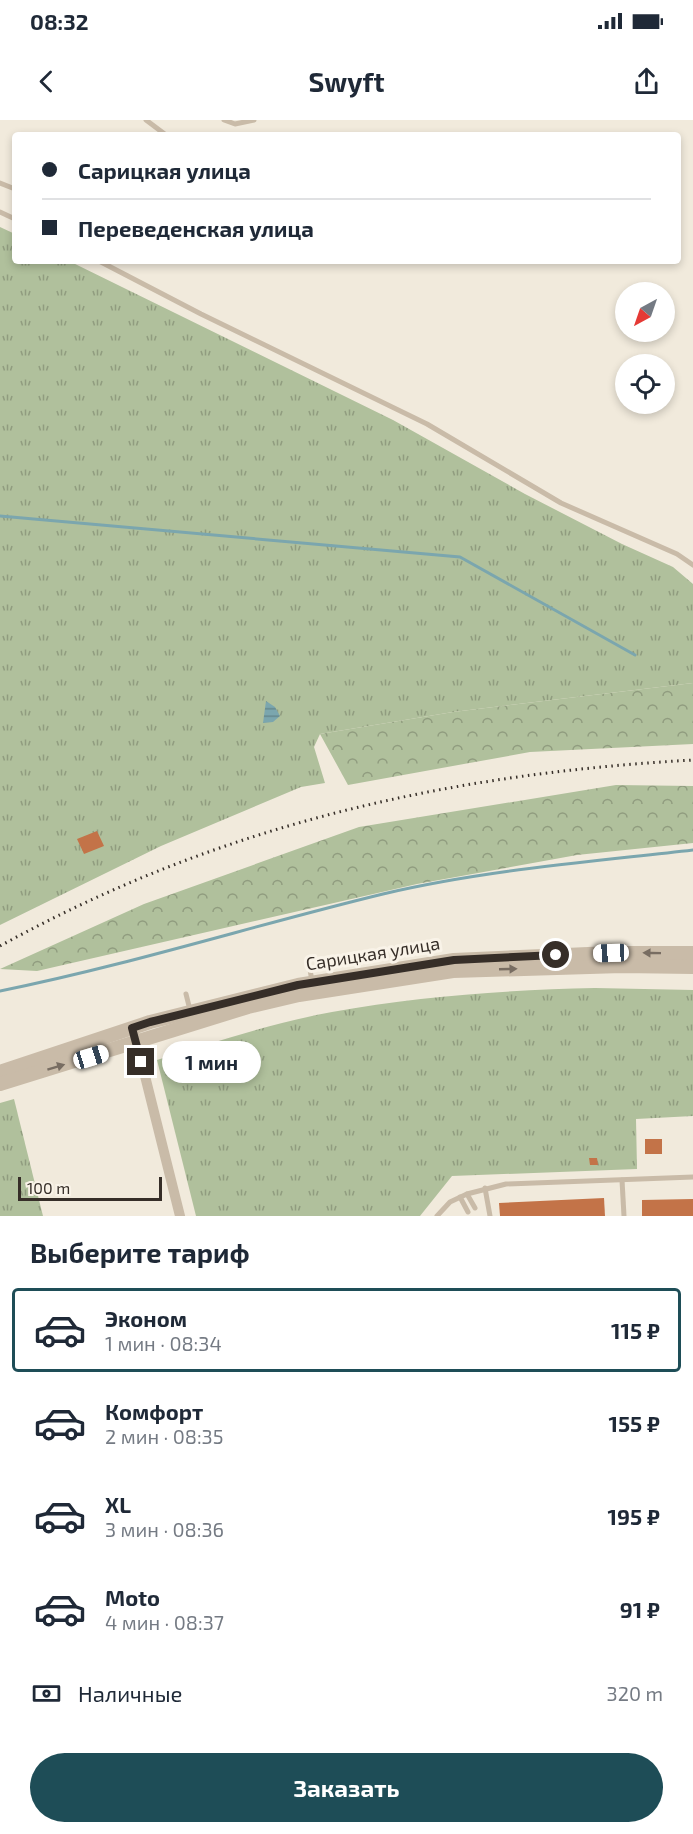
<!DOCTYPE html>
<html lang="ru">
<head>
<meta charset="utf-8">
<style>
  :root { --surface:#fff; --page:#f2f2f3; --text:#1f2937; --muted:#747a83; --line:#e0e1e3; --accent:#1e4d57 }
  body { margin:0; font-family:"Exo 2",sans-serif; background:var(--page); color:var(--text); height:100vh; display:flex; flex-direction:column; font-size:22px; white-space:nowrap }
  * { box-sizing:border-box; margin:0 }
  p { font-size:20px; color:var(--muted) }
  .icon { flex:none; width:33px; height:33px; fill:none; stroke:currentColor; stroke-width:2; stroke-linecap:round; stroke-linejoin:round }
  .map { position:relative; height:1096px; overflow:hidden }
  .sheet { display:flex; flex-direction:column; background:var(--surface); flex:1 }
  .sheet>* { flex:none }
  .guide { position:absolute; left:12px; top:12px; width:669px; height:132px; border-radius:6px; box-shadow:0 3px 9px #0003; display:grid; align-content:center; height:132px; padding:0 30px; background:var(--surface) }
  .needle { width:39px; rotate:220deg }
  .buttons { position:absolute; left:615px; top:162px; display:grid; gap:12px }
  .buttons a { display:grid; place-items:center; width:60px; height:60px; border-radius:50%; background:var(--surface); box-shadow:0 3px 9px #0003; font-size:30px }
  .scale { position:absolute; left:18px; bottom:15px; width:144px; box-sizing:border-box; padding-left:6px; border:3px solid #362e28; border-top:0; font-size:16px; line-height:21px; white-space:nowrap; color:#362e28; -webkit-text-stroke:4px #f9f3e8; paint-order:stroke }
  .end { position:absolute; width:27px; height:27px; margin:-14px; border:8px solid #362e28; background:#fff; box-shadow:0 0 0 3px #fff }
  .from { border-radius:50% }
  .bubble { position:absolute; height:42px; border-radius:21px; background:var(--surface); box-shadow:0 3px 9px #0003; font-size:20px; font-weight:700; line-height:42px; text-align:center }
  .car { position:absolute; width:18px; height:36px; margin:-18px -9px; border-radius:8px; box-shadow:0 0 4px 2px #0007; background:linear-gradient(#fff 24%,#345 0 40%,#fff 0 76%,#345 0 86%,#fff 0) }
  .guide b { display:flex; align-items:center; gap:21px; height:57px; font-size:22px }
  .guide b+b { border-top:2px solid var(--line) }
  .guide i { width:15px; height:15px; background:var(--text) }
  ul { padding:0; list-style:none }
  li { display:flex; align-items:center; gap:18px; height:84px; margin:0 12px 9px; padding:0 18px; border:3px solid transparent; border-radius:6px }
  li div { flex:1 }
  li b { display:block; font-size:22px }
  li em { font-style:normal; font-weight:700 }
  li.current { border-color:var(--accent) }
  li>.icon { width:54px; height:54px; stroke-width:1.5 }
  h2 { padding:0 30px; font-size:27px; line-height:72px }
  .pay { display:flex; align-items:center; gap:15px; height:66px; padding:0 30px; font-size:22px }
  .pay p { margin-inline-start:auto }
  .cta { display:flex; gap:12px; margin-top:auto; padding:12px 30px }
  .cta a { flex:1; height:69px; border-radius:36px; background:var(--accent); color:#fff; font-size:24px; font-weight:700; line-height:69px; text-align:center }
  .status { display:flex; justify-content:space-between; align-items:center; height:42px; padding:0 30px; background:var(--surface); direction:ltr }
  .status svg { height:16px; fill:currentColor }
  header { display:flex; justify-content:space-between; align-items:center; height:78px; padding:0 30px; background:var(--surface); font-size:27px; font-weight:700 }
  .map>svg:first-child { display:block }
  .grass { fill:url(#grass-tufts) }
  .forest { fill:url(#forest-crowns) }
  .water { fill:url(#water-rules) }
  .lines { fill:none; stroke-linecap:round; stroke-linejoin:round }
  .stream { stroke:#7ba6ae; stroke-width:3 }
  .building { fill:#c37348 }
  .service { stroke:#c9bba8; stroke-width:5 }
  .minor { stroke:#c9bba8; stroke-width:10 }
  .tertiary { stroke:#c9bba8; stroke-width:14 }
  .rail { stroke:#362e28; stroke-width:3; stroke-dasharray:1.5 4.5; stroke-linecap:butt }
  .oneway { fill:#786d62 }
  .route { stroke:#362e28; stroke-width:8 }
  .labels { text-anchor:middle; stroke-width:6; stroke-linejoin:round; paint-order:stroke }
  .street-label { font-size:18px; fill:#362e28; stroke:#f9f3e8 }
</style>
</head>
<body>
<div class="status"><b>08:32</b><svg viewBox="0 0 49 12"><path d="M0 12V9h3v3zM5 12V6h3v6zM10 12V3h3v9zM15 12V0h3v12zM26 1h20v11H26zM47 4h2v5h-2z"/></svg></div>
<header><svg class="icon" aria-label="back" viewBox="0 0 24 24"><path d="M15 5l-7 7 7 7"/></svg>Swyft<svg class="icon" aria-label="share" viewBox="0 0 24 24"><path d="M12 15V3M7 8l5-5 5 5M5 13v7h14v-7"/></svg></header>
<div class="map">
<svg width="693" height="1096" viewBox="0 0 693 1096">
  <defs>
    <pattern id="grass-tufts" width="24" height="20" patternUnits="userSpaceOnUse" patternTransform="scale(1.5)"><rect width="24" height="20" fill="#b0c09c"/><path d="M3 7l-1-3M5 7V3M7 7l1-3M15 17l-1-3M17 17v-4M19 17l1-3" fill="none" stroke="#909c7f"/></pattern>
    <pattern id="forest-crowns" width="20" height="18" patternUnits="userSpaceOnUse" patternTransform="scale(1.5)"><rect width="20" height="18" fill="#b0c09c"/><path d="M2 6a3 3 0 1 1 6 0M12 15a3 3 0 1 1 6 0" fill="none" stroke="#909c7f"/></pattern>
    <pattern id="water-rules" width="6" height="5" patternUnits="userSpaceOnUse" patternTransform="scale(1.5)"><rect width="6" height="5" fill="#7ba6ae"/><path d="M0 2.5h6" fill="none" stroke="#66888e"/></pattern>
  </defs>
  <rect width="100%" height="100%" fill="#f1eadc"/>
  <g class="grass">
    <path d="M0 107 15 114V141H69L393 300 525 374 622 424 673 447 693 464V563L453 592 320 614 314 627 325 663 301 667 161 726 0 805Z"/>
    <path d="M595 868 693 870V996L636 999 637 1049 452 1056 420 1096H196L157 940C214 922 273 903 332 892 419 876 507 870 595 868Z"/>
    <path d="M14 979 43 1096H0V983Z"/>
  </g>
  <g class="forest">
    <path d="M693 563V624L530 632 348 665 320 614 453 592Z"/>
    <path d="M616 665 693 666V723L577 735 417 764 37 851 0 849 144 784 359 707Z"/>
  </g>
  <path class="water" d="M266 581 275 587 280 596 273 602 263 603Z"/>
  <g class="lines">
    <g class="stream">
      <path d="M0 396 460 437 635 535"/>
      <path d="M0 871C129 845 255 805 383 774 485 750 589 742 693 730"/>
    </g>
  </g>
  <g class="building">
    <path d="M97 711 104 726 84 734 77 719Z"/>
    <rect x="645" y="1019" width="17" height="15"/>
    <path d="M589 1038H597L598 1045H590Z"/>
    <path d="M604 1078 605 1096H500L499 1083Z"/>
    <path d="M693 1079V1096H642V1080Z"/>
  </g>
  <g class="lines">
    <g class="service">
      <path d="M146 0 166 15"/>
      <path d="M224 0 235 4 254 0"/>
      <path d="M0 63 15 69"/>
      <path d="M0 92 15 99"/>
      <path d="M99 141 201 194 427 304 561 383 677 434 693 445"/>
      <path d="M309 844 312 861"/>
      <path d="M186 874 190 890"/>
      <path d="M622 1060 624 1096"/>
      <path d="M485 1068 490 1096"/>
      <path d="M467 1074 475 1088"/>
      <path d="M460 1077 468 1092"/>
      <path d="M437 1096 450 1082 467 1074 506 1064 693 1057"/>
    </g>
    <path class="minor" d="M135 916 180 1096"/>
    <g class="tertiary">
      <path d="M0 952 150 902 298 865 454 840 611 833H693"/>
      <path d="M0 964 248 887 299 875 453 851 622 846 693 847"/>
    </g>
    <path class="rail" d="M0 826C220 705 444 654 693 640"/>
  </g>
  <defs><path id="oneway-solid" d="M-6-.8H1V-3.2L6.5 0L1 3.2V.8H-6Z" transform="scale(1.5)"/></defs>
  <g class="oneway">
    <use href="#oneway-solid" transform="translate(652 833) rotate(-179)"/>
    <use href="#oneway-solid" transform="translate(508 849) rotate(-2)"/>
    <use href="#oneway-solid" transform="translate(56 947) rotate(-17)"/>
  </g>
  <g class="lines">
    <path class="route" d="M141 942 132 908 150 902 298 865 454 840 556 835"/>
  </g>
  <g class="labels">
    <g class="street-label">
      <text transform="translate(373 834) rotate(-9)" y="6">Сарицкая улица</text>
    </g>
  </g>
</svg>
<div class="buttons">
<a><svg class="needle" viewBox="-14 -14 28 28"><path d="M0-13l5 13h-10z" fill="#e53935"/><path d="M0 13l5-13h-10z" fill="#747a83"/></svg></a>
<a><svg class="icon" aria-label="locate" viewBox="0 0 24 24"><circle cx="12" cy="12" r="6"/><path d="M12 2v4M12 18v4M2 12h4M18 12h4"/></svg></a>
</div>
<div class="scale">100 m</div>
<i class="end from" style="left:556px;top:835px"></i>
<i class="end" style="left:141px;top:942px"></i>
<div class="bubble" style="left:162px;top:921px;width:99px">1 мин</div>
<i class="car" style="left:611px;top:833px;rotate:268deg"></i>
<i class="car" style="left:91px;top:937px;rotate:73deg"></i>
<div class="guide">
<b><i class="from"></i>Сарицкая улица</b>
<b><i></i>Переведенская улица</b>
</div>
</div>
<section class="sheet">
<h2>Выберите тариф</h2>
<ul>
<li class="current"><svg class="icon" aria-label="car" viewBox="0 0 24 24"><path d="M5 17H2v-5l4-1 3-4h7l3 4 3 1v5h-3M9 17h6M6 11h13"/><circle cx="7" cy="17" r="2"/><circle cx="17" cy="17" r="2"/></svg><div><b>Эконом</b><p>1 мин · 08:34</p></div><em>115 ₽</em></li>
<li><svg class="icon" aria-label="car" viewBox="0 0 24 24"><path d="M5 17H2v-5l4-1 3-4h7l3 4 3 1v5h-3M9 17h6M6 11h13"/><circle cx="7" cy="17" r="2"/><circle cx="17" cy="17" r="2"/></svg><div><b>Комфорт</b><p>2 мин · 08:35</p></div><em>155 ₽</em></li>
<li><svg class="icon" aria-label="car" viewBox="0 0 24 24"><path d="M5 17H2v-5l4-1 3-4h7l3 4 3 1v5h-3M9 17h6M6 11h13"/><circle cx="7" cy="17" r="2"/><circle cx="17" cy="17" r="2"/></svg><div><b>XL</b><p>3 мин · 08:36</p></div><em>195 ₽</em></li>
<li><svg class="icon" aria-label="car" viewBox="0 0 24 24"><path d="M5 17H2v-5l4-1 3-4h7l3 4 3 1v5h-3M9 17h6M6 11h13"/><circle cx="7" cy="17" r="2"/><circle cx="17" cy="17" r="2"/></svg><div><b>Moto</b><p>4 мин · 08:37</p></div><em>91 ₽</em></li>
</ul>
<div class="pay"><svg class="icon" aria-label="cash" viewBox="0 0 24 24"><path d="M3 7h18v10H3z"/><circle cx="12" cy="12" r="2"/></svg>Наличные<p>320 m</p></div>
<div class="cta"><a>Заказать</a></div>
</section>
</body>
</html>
